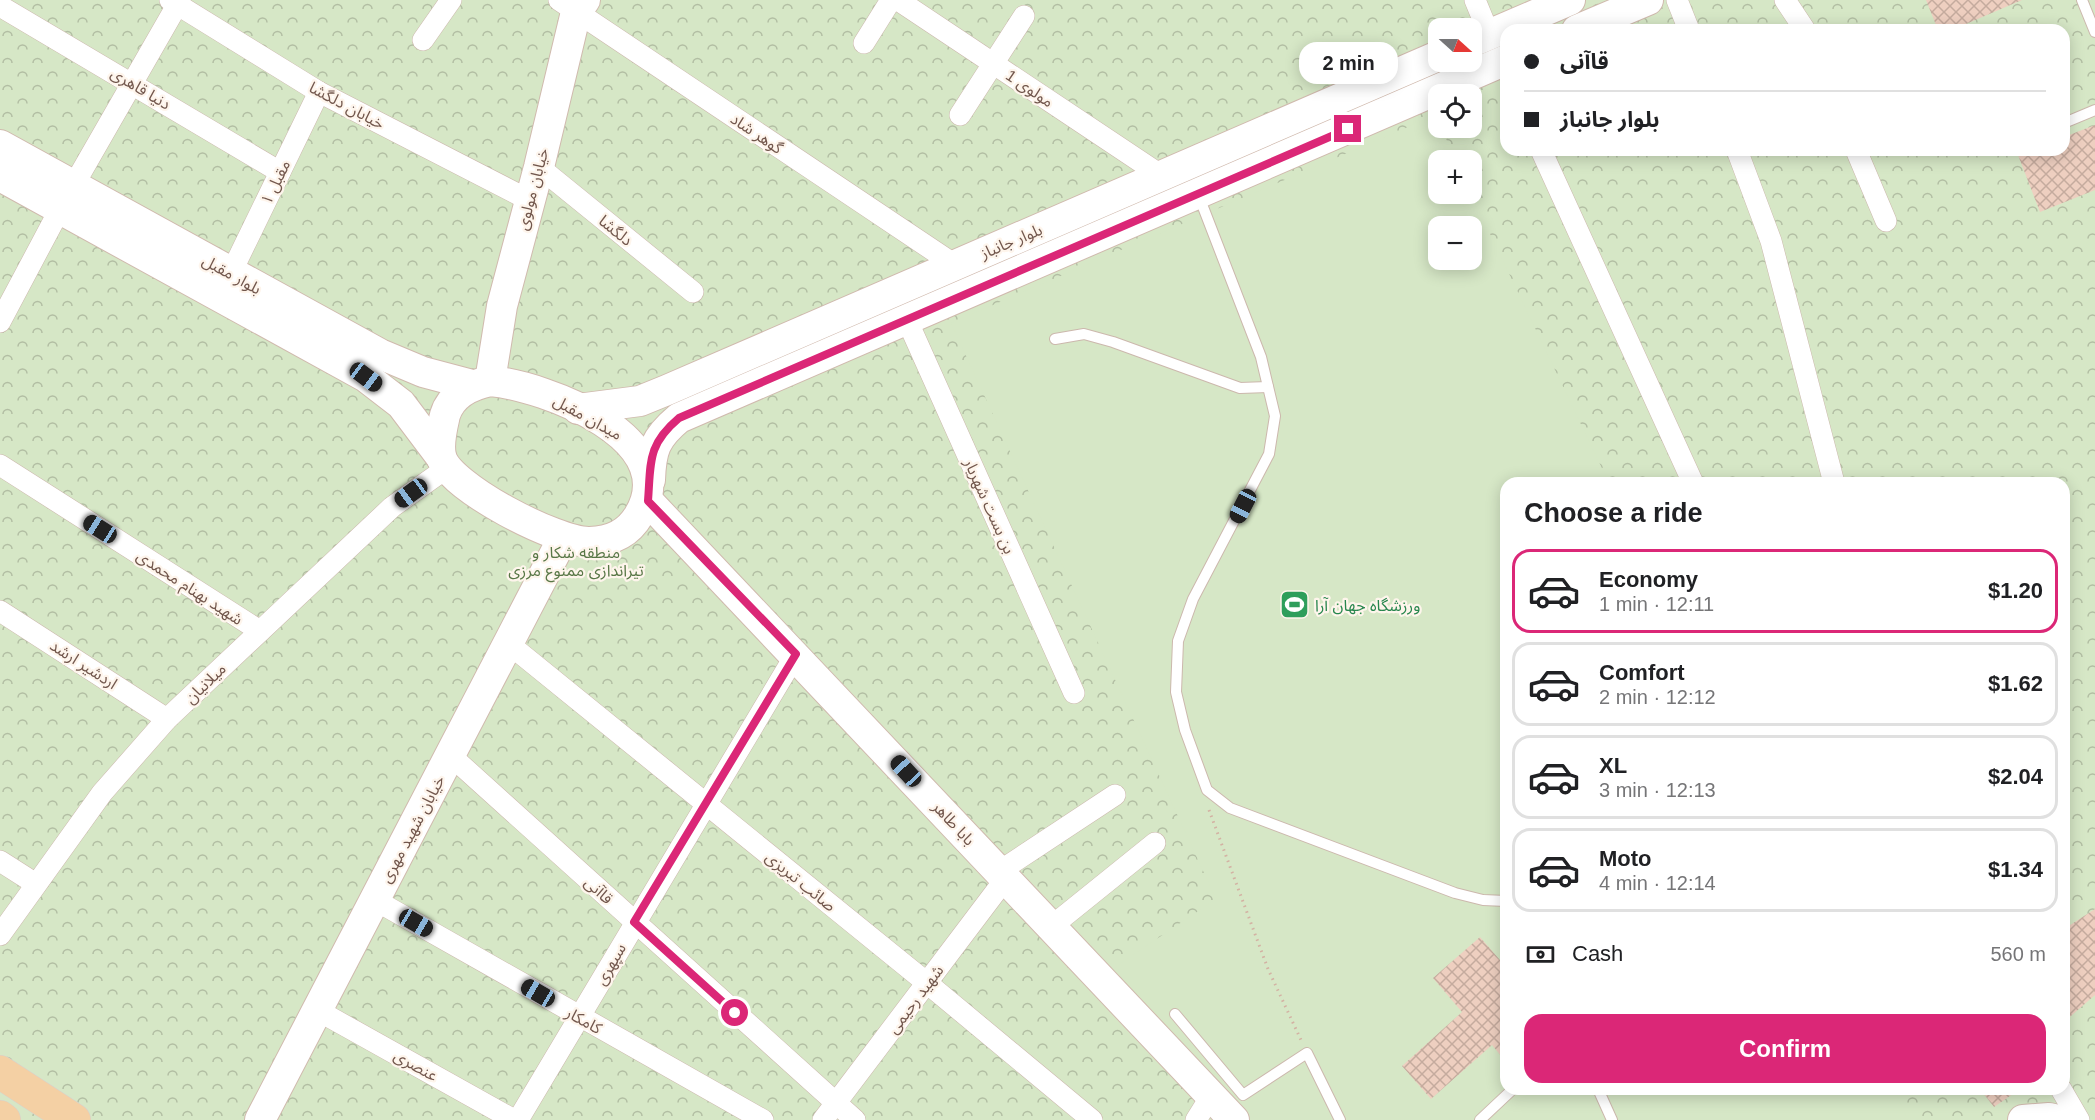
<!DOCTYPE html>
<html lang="en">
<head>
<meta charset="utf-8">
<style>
  :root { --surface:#fff; --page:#f2f2f2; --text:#202124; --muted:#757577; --line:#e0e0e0; --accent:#db2777 }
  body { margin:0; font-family:Arial,"Noto Sans Arabic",sans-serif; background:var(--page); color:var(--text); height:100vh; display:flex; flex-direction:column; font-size:22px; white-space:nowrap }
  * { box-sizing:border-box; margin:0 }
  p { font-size:20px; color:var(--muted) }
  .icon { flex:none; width:33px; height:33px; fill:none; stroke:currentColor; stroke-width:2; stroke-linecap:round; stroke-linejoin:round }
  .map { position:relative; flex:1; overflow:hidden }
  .drawer { position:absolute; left:1500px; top:477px; width:570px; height:618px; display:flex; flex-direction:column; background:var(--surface); border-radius:18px; box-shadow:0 3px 15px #0003 }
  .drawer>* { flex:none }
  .guide { position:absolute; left:1500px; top:24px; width:570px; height:132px; border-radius:18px; box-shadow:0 3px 15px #0003; display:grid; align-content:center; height:132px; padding:0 24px; background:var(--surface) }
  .needle { width:39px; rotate:111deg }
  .tools { position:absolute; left:1428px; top:18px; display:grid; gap:12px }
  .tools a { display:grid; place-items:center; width:54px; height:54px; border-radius:12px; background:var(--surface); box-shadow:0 3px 15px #0003; font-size:30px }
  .end { position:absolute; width:27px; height:27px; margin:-14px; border:8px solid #db2777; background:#fff; box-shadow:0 0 0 3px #fff }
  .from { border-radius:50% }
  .bubble { position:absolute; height:42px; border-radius:18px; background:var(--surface); box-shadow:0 3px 15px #0003; font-size:20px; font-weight:800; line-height:42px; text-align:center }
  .car { position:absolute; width:18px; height:36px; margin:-18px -9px; border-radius:8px; box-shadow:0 0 4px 2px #0007; background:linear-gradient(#222 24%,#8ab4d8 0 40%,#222 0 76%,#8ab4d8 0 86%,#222 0) }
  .guide b { display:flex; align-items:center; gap:21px; height:57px; font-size:22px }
  .guide b+b { border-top:2px solid var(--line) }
  .guide i { width:15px; height:15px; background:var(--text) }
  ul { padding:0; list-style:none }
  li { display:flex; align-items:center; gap:18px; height:84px; margin:0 12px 9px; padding:0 12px; border:3px solid var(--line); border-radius:18px }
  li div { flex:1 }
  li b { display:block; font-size:22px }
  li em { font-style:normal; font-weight:800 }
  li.on { border-color:var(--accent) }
  li>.icon { width:54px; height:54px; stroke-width:1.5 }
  h2 { padding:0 24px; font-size:27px; line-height:72px }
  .pay { display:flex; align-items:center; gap:15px; height:66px; padding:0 24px; font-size:22px }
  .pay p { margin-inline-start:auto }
  .cta { display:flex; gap:12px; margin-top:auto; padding:12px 24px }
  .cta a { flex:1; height:69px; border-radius:18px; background:var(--accent); color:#fff; font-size:24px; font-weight:800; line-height:69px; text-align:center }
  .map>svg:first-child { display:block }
  .park { fill:url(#park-crowns); fill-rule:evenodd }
  .pitch { fill:#d6e7c6; fill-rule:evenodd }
  .building { fill:url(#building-cross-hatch) }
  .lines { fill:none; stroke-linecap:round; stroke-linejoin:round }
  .service-casing { stroke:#ccb8ad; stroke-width:12 }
  .minor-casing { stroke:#ccb8ad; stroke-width:22 }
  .secondary-casing { stroke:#d0baae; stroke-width:32 }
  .primary-casing { stroke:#d8d0cd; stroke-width:34 }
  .path { stroke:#d3b2a3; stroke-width:3; stroke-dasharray:1.5 4.5; stroke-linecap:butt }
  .service { stroke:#fff; stroke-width:10 }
  .minor { stroke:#fff; stroke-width:21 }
  .secondary { stroke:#fff; stroke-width:30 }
  .primary { stroke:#f4d0a4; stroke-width:33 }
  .route { stroke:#db2777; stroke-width:8 }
  .labels { text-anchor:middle; stroke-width:4.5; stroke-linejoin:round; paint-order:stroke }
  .street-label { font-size:16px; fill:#72574d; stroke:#fef5ec }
  .park-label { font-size:16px; fill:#587746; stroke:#fef5ec }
  .leisure-label { font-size:16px; fill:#27864d; stroke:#fef5ec; text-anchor:start }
</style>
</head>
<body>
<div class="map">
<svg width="2095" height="1120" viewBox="0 0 2095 1120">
  <defs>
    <pattern id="park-crowns" width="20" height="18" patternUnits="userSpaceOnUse" patternTransform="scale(1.5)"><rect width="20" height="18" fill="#d6e7c6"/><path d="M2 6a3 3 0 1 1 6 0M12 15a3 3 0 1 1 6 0" fill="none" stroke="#b2bea3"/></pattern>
    <pattern id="building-cross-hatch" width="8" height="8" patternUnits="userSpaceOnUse" patternTransform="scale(1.5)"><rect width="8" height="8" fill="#eecfc0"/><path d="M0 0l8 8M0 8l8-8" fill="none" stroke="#c5ab9e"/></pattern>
  </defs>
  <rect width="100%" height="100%" fill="#fbf1e6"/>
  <path class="park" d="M0 0H2095V1120H0ZM1438 28H1472V62H1438ZM1506 30H2064V150H1506ZM1438 94H1472V128H1438ZM1438 160H1472V194H1438ZM1438 226H1472V260H1438ZM1506 483H2064V1089H1506Z"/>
  <path class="pitch" d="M1436 115 1438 128H1441L1456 160H1438V194H1471L1609 483H1506V1089H1894L1908 1120H1251L1119 975 1118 965 1216 899 951 323ZM1438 226H1472V260H1438Z"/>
  <g class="building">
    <path d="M1926 0H2022L1952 30H1938Z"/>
    <path d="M2095 125V190L2040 212 2018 155 2031 150H2064V137Z"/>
    <path d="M2095 909V995L2064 1022V929Z"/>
    <path d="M1480 937 1506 967V1062L1492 1045 1431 1099 1402 1066 1462 1012 1433 978Z"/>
    <path d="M1980 1089H2020L1994 1107Z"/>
  </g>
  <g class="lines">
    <defs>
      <g id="service">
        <path d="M2082 0 2095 32"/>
        <path d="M2064 123 2095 110"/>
        <path d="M1198 194 1261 357 1275 416 1269 454 1193 599 1178 641 1176 692 1185 730 1207 790 1230 808 1455 893 1483 900 1506 901"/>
        <path d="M1055 339 1084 334 1113 342 1240 388 1268 387"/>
        <path d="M1175 1014 1243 1095 1307 1053 1340 1120"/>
        <path d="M1598 1089 1612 1120"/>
        <path d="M1480 1120 1513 1089"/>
      </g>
      <g id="minor">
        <path d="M170 0 319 92 529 200"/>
        <path d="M559 0 955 265"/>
        <path d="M898 0 1162 176"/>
        <path d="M1475 0 1489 34"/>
        <path d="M1677 0 1689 30"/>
        <path d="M1785 0 1805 30"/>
        <path d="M0 6 280 172"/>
        <path d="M423 40 451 0"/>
        <path d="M864 43 891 0"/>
        <path d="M960 115 1024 16"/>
        <path d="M1541 150 1693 483"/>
        <path d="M1737 150 1771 241 1834 483"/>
        <path d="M1856 150 1886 221"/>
        <path d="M539 167 693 292"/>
        <path d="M231 273 319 92"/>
        <path d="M907 320 1074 693"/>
        <path d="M0 322 60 209 180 0"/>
        <path d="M0 465 260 631"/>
        <path d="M0 611 167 719"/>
        <path d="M509 644 927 983 1092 1120"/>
        <path d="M450 755 855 1120"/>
        <path d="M0 861 36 884"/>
        <path d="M1000 871 1115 795"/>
        <path d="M375 900 763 1120"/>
        <path d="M1052 926 1155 843"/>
        <path d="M0 935 102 793 167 719 392 507 448 467"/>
        <path d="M317 1010 514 1120"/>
        <path d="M2061 1089 2079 1120"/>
        <path d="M518 1120 796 654"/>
        <path d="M823 1120 1006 878"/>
        <path d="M1196 1120 1211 1096"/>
      </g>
      <g id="secondary">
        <path d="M1577 30 1648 0"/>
        <path d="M1472 42 1570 0"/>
        <path d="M0 145 380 354 423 372 472 385"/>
        <path d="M0 176 366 377 401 404 441 457"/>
        <path d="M490 381C546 386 685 439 639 515 628 534 611 541 590 542 558 543 448 487 441 456 438 443 442 428 445 415 451 395 471 385 490 381Z"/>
        <path d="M490 381 502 306 539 167 576 12 585 0"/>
        <path d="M578 409 640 401 667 390 1438 56"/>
        <path d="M650 480C651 450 655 438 679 418L1506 60"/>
        <path d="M648 501 1234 1120"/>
        <path d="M260 1120 563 538"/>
        <path d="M2023 1120 2049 1118 2058 1120"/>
      </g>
      <g id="primary">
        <path d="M0 1072 74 1120"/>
        <path d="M0 1117 4 1120"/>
      </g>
    </defs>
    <use href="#service" class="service-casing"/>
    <use href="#minor" class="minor-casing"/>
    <use href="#secondary" class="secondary-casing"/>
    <use href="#primary" class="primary-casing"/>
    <path class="path" d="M1209 810 1268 969 1301 1040"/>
    <use href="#service" class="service"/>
    <use href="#minor" class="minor"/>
    <use href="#secondary" class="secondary"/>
    <use href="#primary" class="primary"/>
  </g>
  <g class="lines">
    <path class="route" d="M735 1013 634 922 796 654 648 501C651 462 647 445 679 418L1348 129"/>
  </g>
  <defs>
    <symbol id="stadium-square" viewBox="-11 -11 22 22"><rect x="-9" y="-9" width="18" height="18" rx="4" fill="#2e9e5b" stroke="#fef5ec"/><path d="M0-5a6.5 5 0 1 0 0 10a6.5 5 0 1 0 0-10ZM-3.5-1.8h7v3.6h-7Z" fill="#fff"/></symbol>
  </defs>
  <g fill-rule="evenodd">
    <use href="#stadium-square" x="1278" y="588" width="33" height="33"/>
  </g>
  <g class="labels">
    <g class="street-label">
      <text transform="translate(141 88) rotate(31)" y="6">دنیا قاهری</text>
      <text transform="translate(1030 88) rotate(34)" y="6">مولوی 1</text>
      <text transform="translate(347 105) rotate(28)" y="6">خیابان دلگشا</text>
      <text transform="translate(757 133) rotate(34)" y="6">گوهر شاد</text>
      <text transform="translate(275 182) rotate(-64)" y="6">مقبل ۱</text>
      <text transform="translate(532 189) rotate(-75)" y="6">خیابان مولوی</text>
      <text transform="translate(616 230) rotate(39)" y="6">دلگشا</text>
      <text transform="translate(1011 241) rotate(-23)" y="6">بلوار جانباز</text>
      <text transform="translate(232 274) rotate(29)" y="6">بلوار مقبل</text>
      <text transform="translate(588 417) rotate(29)" y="6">میدان مقبل</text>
      <text transform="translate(990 506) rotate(66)" y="6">بن بست شهریار</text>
      <text transform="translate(190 587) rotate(33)" y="6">شهید بهنام محمدی</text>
      <text transform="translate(84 664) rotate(33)" y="6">اردشیر ارشد</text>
      <text transform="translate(205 683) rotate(-44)" y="6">میلانیان</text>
      <text transform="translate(954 823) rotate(47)" y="6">بابا طاهر</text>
      <text transform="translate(412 829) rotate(-62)" y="6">خیابان شهید مهری</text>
      <text transform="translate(801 881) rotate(39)" y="6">صائب تبریزی</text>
      <text transform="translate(599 890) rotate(42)" y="6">قاآنی</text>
      <text transform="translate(610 964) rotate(-60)" y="6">سپهری</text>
      <text transform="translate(915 999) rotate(-53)" y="6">شهید رحیمی</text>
      <text transform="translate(584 1020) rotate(29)" y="6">کامکار</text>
      <text transform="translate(416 1065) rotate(29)" y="6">عنصری</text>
    </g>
    <g class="park-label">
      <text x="576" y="558">منطقه شکار و<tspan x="576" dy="18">تیراندازی ممنوع مرزی</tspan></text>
    </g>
    <g class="leisure-label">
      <text x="1315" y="611">ورزشگاه جهان آرا</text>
    </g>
  </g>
</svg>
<div class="tools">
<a><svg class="needle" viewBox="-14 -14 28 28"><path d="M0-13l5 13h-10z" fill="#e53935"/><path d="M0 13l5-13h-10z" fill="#757577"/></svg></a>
<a><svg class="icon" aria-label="locate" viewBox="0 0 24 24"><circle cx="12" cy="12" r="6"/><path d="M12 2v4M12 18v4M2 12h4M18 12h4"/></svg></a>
<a>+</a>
<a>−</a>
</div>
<i class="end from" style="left:735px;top:1013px"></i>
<i class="end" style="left:1348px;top:129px"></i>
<div class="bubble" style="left:1299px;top:42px;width:99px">2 min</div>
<i class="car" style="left:366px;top:377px;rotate:127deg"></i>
<i class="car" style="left:411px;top:493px;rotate:234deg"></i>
<i class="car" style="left:1243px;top:506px;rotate:207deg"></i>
<i class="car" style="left:100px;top:529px;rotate:302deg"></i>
<i class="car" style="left:906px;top:771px;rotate:317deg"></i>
<i class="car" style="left:416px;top:923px;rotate:120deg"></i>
<i class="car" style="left:538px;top:993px;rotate:300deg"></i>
<div class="guide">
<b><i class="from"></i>قاآنی</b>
<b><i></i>بلوار جانباز</b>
</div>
<section class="drawer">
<h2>Choose a ride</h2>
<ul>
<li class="on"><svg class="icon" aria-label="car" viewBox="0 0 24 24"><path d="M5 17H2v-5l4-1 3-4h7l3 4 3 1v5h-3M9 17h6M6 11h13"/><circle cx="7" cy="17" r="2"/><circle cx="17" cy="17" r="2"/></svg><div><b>Economy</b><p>1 min · 12:11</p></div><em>$1.20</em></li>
<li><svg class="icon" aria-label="car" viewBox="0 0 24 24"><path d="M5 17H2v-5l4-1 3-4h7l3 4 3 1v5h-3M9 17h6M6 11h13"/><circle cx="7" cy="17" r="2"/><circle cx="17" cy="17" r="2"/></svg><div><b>Comfort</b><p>2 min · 12:12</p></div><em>$1.62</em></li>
<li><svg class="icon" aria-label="car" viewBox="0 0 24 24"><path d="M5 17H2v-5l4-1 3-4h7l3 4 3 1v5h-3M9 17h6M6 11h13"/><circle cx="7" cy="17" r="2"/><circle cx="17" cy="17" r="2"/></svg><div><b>XL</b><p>3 min · 12:13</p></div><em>$2.04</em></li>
<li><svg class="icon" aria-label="car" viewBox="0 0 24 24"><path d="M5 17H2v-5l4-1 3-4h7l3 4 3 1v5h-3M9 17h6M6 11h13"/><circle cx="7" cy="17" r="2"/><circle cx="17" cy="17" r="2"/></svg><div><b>Moto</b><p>4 min · 12:14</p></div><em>$1.34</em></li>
</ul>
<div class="pay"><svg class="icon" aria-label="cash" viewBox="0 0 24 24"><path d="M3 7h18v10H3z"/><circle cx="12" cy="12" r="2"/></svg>Cash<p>560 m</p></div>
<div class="cta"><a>Confirm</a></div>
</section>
</div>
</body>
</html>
